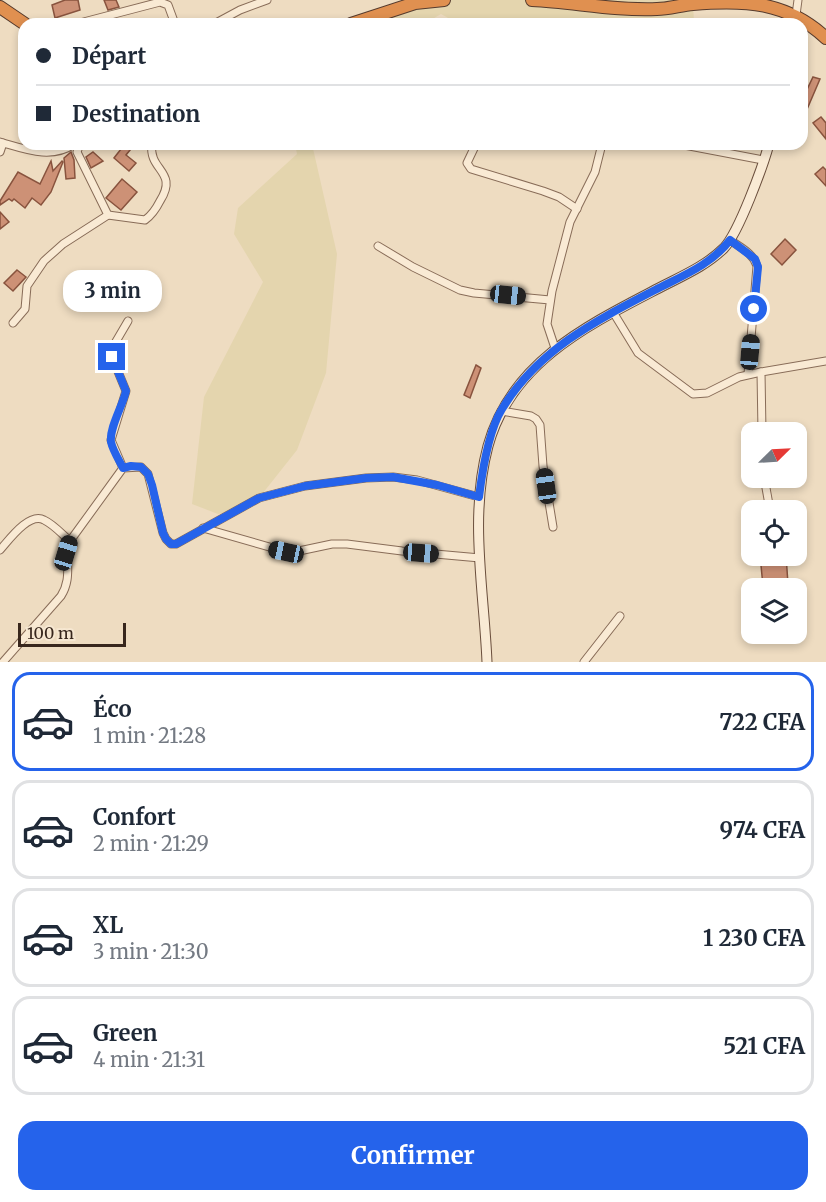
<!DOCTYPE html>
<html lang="fr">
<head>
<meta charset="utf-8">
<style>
  :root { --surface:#fff; --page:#f2f2f3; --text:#1f2937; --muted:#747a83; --line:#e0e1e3; --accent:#2563eb }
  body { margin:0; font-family:Merriweather,serif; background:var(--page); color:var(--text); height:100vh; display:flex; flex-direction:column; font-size:22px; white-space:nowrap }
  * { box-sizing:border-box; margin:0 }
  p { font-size:20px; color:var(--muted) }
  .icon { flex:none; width:33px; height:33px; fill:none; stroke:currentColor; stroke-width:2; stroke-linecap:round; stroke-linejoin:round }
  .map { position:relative; height:662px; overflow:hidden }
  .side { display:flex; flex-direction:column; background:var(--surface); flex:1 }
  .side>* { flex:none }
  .hud { position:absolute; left:18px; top:18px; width:790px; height:132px; border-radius:18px; box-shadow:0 3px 9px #0003; display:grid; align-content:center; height:132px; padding:0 18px; background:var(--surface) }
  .needle { width:39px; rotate:66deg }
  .controls { position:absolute; left:741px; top:422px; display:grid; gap:12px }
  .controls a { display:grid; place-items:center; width:66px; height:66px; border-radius:12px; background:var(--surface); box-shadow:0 3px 9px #0003; font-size:30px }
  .scale { position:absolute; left:18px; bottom:15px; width:108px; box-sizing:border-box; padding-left:6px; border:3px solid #38271d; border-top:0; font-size:16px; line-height:21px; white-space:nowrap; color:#38271d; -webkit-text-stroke:4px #f6e7d1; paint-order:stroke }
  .end { position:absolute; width:27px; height:27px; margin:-14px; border:8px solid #2563eb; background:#fff; box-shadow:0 0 0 3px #fff }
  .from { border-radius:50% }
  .bubble { position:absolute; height:42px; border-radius:18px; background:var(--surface); box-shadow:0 3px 9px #0003; font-size:20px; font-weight:700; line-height:42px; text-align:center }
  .car { position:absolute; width:18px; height:36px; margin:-18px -9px; border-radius:8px; box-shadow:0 0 4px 2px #0007; background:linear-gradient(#222 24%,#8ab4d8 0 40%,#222 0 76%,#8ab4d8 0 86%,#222 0) }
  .hud b { display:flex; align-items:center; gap:21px; height:57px; font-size:22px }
  .hud b+b { border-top:2px solid var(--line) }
  .hud i { width:15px; height:15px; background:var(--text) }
  ul { padding:10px 0 0; list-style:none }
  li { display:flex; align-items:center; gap:18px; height:99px; margin:0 12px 9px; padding:0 6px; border:3px solid var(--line); border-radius:18px }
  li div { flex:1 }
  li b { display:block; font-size:22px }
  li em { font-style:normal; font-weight:700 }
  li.current { border-color:var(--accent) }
  li>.icon { width:54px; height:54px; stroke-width:1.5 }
  .action { display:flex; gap:12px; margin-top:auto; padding:12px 18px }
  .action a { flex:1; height:69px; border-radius:18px; background:var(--accent); color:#fff; font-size:24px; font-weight:700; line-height:69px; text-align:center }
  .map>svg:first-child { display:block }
  .farmland { fill:#e4d5ae }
  .building { fill:#cd9176; stroke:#88533e; stroke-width:1.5 }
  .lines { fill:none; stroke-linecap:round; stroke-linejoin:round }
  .street-casing { stroke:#886c58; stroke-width:9 }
  .secondary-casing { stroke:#6a4e3c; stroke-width:11 }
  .highway-casing { stroke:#563b2d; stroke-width:14 }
  .street { stroke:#f9ead4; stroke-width:7 }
  .secondary { stroke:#f9ead4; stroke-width:9 }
  .highway { stroke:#e09050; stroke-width:12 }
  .route { stroke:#2563eb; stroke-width:8 }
</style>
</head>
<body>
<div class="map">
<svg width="826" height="662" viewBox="0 0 826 662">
  <rect width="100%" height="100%" fill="#eedcc1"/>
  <g class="farmland">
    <path d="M405 0H693L694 24H459L441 14 424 24H374L394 12Z"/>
    <path d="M295 144H312L337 254 326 373 297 450 259 498 236 510 218 514 192 504 204 397 263 282 234 234 238 208 297 154Z"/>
  </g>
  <g class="building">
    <path d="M65 0H78L80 10 55 18 52 5Z"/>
    <path d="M104 0H116L119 7 108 10Z"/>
    <path d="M813 77 820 79 802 121V100Z"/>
    <path d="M821 117 826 123V139L813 123Z"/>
    <path d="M125 144H135L126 155 136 163 129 171 114 158Z"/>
    <path d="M71 152 74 160 75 178 66 179 64 158Z"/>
    <path d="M93 152 103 161 91 168 86 157Z"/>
    <path d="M51 161 53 171 62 161 63 162 51 192 41 205 32 198 25 208 14 199 12 201 9 199 0 205V201L18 172 40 184Z"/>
    <path d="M823 167 826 170V186L815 174Z"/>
    <path d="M122 179 137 192 121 210 106 198Z"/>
    <path d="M0 212 9 222 0 229Z"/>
    <path d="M785 239 796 250 782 265 771 254Z"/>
    <path d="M17 270 26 277 13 291 4 283Z"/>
    <path d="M476 365 481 368 470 398 464 395Z"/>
    <path d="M760 555H786L788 584 763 586Z"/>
  </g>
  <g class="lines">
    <defs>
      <g id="street">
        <path d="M796 15 798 0"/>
        <path d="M76 24 160 2 168 5 175 24"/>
        <path d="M214 24 240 10 267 0"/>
        <path d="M0 142C25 149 51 160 74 144"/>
        <path d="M476 144 467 163 471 169 543 191 559 197 577 209"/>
        <path d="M679 144 763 160"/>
        <path d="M0 152 3 143"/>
        <path d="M108 215 145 220C152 215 156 209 160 201 179 171 148 171 152 144"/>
        <path d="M730 240C741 248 753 253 757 266L748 374"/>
        <path d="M378 246 413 267 460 290 474 293 550 300"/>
        <path d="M613 312 638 353 693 394 707 393 739 377 761 372"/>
        <path d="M13 323 25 309 27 286 44 261 63 244 108 215 77 152 80 144"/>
        <path d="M555 348 547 324 552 291 570 222 595 172 602 144"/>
        <path d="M501 411 531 416 536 419 540 425 543 466 553 527"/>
        <path d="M762 432 761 372 826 361"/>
        <path d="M123 468 111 440 126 391 112 357 111 350 128 321"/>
        <path d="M764 477 770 510"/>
        <path d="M203 528 287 552 299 551 332 544H347L402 551 480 558"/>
        <path d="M0 550C9 540 29 512 44 520 53 524 62 534 70 541"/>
        <path d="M3 662 61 596C73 577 64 561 70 541L123 468 141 467 148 474 163 533 166 539 171 544H176L259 498 305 486 366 478 393 477 417 480 479 497"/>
        <path d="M584 662 620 616"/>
      </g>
      <path id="secondary" d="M487 662C484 590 469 517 488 446 511 362 588 325 659 288 682 276 706 266 724 248 739 232 763 166 769 144"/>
      <g id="highway">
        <path d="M532 0C574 2 615 11 657 9 669 9 681 5 693 4 745 0 786 1 826 38"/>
        <path d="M0 7 25 24"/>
        <path d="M351 24 415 3 444 0"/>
      </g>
    </defs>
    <use href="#street" class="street-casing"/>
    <use href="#secondary" class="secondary-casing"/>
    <use href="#highway" class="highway-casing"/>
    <use href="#street" class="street"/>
    <use href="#secondary" class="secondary"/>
    <use href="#highway" class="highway"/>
  </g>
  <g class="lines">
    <path class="route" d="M112 357 126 391C123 405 109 428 111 442 113 451 119 460 123 468L131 466 141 467 148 474 152 485 163 533 166 539 171 544H176L259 498 305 486 366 478 393 477 437 485 479 497C482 473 489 430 502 409 538 350 595 321 655 290 682 276 711 265 730 240L755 259 758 267 754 309"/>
  </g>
</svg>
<div class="controls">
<a><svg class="needle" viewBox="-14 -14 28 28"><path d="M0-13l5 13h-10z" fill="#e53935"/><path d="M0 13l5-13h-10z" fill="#747a83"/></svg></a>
<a><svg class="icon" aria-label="locate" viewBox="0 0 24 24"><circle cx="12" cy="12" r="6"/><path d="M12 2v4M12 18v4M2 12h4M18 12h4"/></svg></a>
<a><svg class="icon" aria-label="layers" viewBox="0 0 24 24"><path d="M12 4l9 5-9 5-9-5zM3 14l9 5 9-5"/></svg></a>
</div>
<div class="scale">100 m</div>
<i class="end from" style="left:754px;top:309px"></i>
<i class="end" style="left:112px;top:357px"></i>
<div class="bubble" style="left:63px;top:270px;width:99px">3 min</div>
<i class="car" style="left:508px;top:295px;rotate:96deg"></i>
<i class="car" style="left:750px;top:352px;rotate:5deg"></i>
<i class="car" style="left:546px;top:486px;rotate:352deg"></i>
<i class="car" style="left:286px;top:552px;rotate:282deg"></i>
<i class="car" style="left:66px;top:553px;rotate:17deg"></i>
<i class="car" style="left:421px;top:553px;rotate:94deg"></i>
<div class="hud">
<b><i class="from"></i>Départ</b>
<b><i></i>Destination</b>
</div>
</div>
<section class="side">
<ul>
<li class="current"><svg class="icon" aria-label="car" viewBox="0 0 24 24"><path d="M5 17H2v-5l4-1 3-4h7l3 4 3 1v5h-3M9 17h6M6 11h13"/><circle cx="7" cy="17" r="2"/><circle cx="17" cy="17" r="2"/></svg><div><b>Éco</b><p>1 min · 21:28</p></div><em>722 CFA</em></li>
<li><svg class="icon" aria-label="car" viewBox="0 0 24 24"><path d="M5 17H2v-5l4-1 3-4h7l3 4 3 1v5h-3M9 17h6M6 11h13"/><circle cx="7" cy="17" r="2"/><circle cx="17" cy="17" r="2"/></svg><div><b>Confort</b><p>2 min · 21:29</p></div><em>974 CFA</em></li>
<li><svg class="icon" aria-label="car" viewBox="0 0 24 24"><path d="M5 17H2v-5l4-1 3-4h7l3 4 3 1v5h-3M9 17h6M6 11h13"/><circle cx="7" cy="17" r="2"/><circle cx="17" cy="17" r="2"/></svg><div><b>XL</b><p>3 min · 21:30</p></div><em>1 230 CFA</em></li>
<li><svg class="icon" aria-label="car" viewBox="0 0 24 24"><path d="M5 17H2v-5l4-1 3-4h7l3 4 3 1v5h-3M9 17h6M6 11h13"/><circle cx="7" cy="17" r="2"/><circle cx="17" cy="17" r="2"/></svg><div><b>Green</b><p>4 min · 21:31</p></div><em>521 CFA</em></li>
</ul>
<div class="action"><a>Confirmer</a></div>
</section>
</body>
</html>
